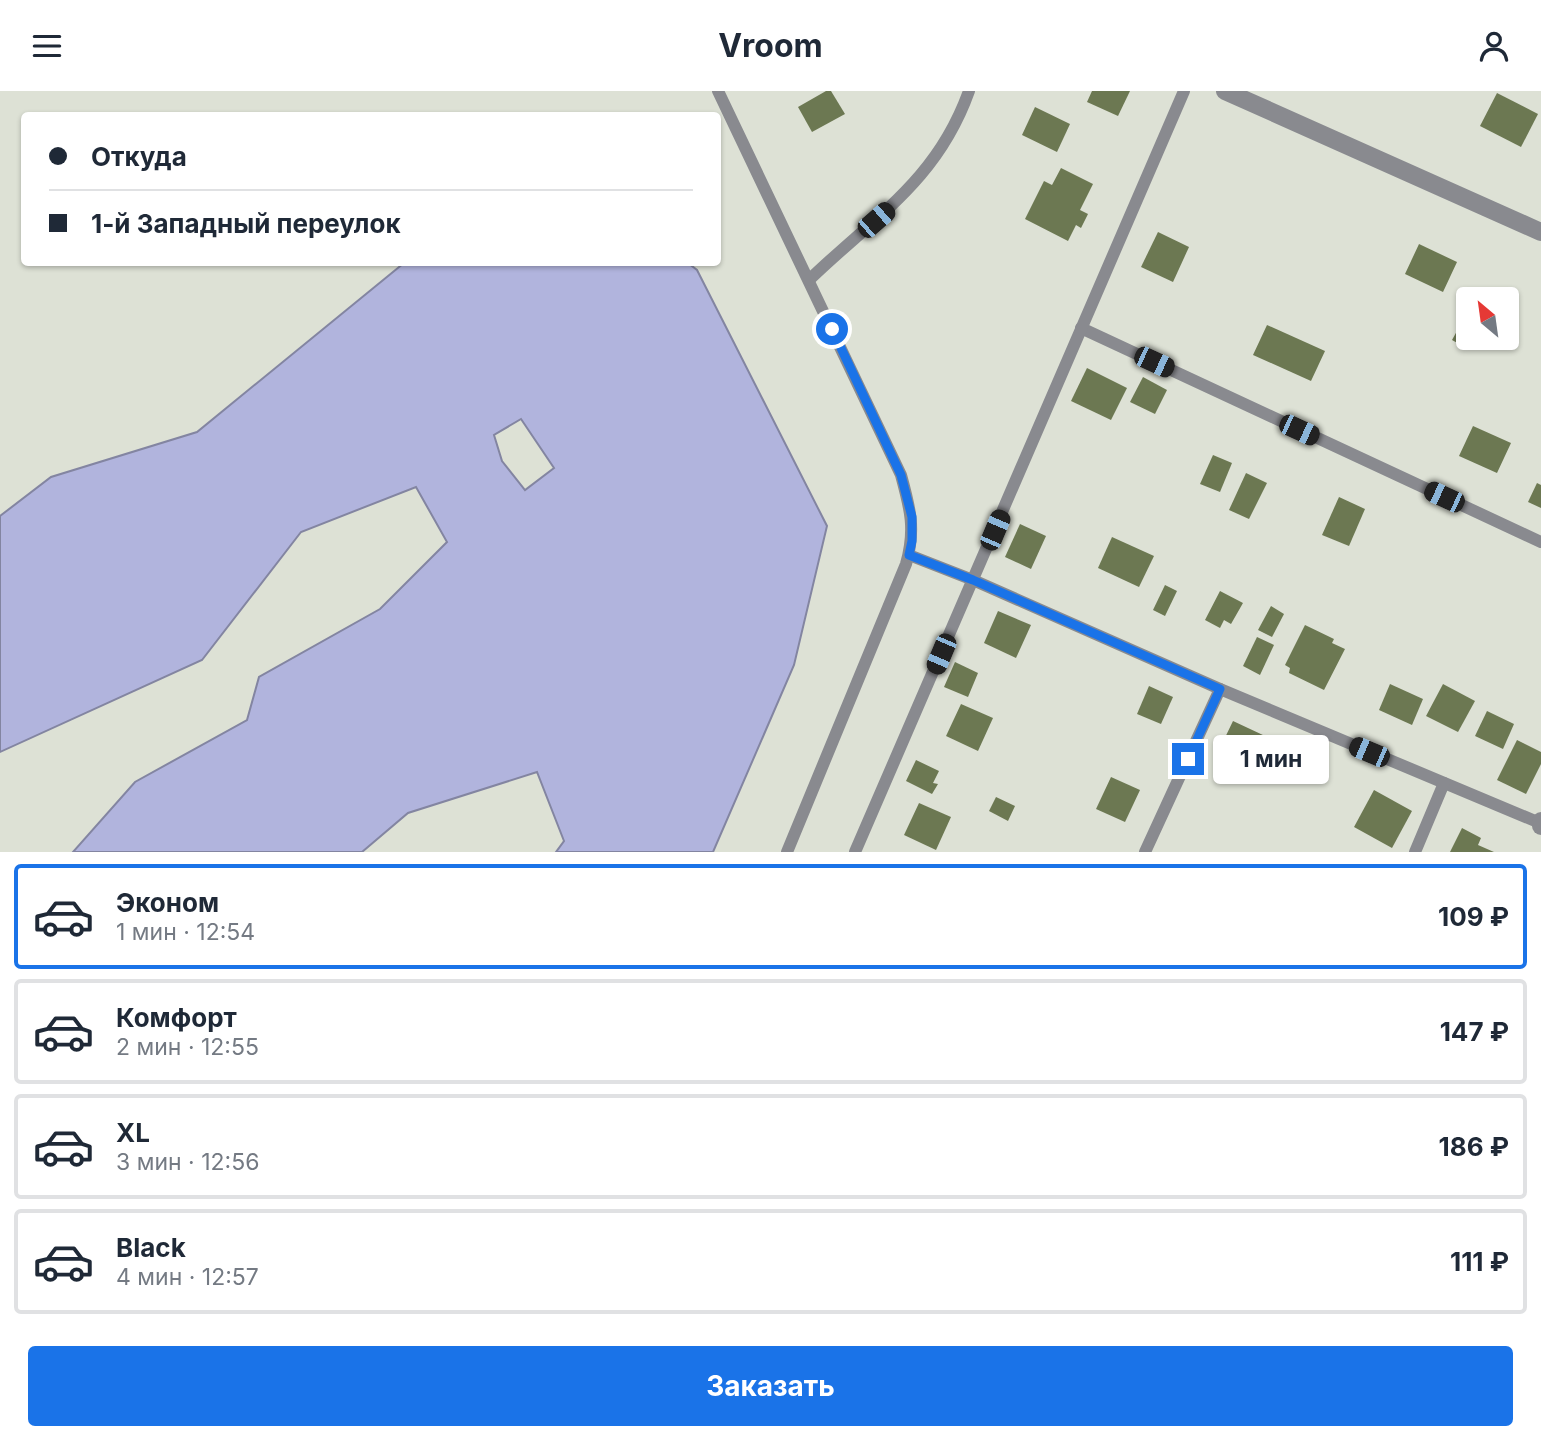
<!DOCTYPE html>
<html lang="ru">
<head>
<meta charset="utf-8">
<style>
  :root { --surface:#fff; --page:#f6f6f7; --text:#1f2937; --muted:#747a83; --line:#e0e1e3; --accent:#1a73e8 }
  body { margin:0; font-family:Inter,sans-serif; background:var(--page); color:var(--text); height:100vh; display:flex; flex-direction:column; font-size:26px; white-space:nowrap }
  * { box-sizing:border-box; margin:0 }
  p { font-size:23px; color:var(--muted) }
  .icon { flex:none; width:38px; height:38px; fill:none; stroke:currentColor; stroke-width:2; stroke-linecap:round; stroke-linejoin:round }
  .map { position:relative; height:761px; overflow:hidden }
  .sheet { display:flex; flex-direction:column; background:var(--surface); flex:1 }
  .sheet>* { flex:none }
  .banner { position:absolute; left:21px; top:21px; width:700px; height:154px; border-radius:7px; box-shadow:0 2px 5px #0004; display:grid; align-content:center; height:154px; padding:0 28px; background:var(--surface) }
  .needle { width:46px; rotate:331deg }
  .controls { position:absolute; left:1456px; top:196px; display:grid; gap:14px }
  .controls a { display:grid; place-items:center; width:63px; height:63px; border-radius:7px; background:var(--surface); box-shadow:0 2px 5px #0004; font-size:35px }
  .end { position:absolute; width:32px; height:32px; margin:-16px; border:9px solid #1a73e8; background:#fff; box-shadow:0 0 0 4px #fff }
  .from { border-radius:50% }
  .bubble { position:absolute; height:49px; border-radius:7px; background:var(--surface); box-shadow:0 2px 5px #0004; font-size:23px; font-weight:700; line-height:49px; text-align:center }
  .car { position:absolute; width:21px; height:42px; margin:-21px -10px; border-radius:9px; box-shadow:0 0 5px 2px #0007; background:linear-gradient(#222 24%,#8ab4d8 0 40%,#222 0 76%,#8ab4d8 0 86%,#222 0) }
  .banner b { display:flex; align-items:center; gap:24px; height:66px; font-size:26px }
  .banner b+b { border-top:2px solid var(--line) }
  .banner i { width:18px; height:18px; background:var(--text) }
  ul { padding:12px 0 0; list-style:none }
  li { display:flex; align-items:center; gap:21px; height:105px; margin:0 14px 10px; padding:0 14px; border:4px solid var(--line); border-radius:7px }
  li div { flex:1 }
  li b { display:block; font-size:26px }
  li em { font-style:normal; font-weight:700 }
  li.current { border-color:var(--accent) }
  li>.icon { width:63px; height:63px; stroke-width:1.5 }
  .button { display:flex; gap:14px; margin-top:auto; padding:14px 28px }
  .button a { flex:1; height:80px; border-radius:7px; background:var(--accent); color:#fff; font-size:28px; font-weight:700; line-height:80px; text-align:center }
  header { display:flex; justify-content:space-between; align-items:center; height:91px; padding:0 28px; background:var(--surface); font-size:32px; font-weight:700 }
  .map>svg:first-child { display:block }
  .water { fill:#b1b4dd; stroke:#8385a1; stroke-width:2; fill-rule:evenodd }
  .building { fill:#6c7852 }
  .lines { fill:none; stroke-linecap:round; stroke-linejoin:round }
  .service { stroke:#898a8f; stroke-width:12 }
  .minor { stroke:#898a8f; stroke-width:18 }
  .route { stroke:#1a73e8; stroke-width:9 }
</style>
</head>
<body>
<header><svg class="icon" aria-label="menu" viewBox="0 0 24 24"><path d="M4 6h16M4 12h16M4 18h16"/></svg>Vroom<svg class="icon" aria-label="person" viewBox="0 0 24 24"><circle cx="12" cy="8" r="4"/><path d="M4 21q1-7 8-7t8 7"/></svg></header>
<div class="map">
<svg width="1541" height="761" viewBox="0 0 1541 761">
  <rect width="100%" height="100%" fill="#dde1d5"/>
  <path class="water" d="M404 172H688L697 179 827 435 794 574 713 761H556L564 750 537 681 408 722 362 761H73L135 691 247 629 259 586 380 518 447 451 416 396 301 441 202 569 0 661V425L51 386 197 341ZM521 328 554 377 525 399 502 370 494 344Z"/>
  <g class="building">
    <path d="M826 0H831L845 23 812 41 798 16Z"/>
    <path d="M1092 0H1130L1118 25 1087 11Z"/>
    <path d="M1497 2 1538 23 1521 56 1480 35Z"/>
    <path d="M1035 16 1070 33 1057 61 1022 44Z"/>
    <path d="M1061 77 1093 93 1080 119 1088 123 1081 137 1076 134 1068 150 1025 128 1044 90 1052 94Z"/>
    <path d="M1158 141 1189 156 1173 191 1141 176Z"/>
    <path d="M1419 153 1457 171 1443 201 1405 183Z"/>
    <path d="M1462 231 1468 235V247H1476L1470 259 1452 249Z"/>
    <path d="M1267 234 1325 260 1311 290 1253 264Z"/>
    <path d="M1087 277 1127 297 1111 329 1071 310Z"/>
    <path d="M1143 286 1167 299 1155 323 1130 311Z"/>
    <path d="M1473 335 1511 352 1497 382 1459 365Z"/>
    <path d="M1213 364 1232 372 1220 401 1200 393Z"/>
    <path d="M1246 382 1267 392 1249 428 1229 419Z"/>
    <path d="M1537 392 1541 394V417L1528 411Z"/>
    <path d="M1339 406 1365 418 1349 455 1322 444Z"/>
    <path d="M1020 433 1046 445 1031 478 1005 466Z"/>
    <path d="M1112 446 1154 465 1139 496 1098 477Z"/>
    <path d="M1165 494 1177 500 1165 525 1153 519Z"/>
    <path d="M1220 500 1243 512 1231 533 1224 529 1220 537 1205 529Z"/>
    <path d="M1271 515 1284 523 1272 546 1258 539Z"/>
    <path d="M998 520 1031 534 1016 567 984 552Z"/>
    <path d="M1305 534 1334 548 1332 552 1345 558 1324 599 1289 582 1290 577 1285 574Z"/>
    <path d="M1257 546 1274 554 1260 584 1243 575Z"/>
    <path d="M955 571 978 582 968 606 944 596Z"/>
    <path d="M1390 593 1423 608 1412 634 1379 619Z"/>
    <path d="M1443 593 1475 610 1458 641 1426 625Z"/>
    <path d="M1149 595 1173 606 1161 633 1137 623Z"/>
    <path d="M961 613 993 627 978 660 946 645Z"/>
    <path d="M1487 620 1514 633 1503 658 1475 645Z"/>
    <path d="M1233 630 1278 651 1260 691 1230 677 1236 664 1220 657Z"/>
    <path d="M1517 649 1541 661V673L1526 703 1497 689Z"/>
    <path d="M916 669 939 680 933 692 938 693 932 703 906 690Z"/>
    <path d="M1111 686 1140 699 1125 731 1096 718Z"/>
    <path d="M1374 699 1412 720 1392 757 1354 736Z"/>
    <path d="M996 706 1015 715 1008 730 989 720Z"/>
    <path d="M919 712 951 726 936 759 904 744Z"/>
    <path d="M1462 737 1481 747 1478 754 1494 761H1450Z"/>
  </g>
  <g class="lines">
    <g class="service">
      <path d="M718 0 901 384C910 417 916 438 906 473L787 761"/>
      <path d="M809 189C874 126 937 90 969 0"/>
      <path d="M1081 237 1541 451"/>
      <path d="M909 464 973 489 1220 598 1540 732"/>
      <path d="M855 761 1184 0"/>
      <path d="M1145 761 1220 598"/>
      <path d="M1415 761 1444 692"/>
    </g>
    <g class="minor">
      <path d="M1225 0 1541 141"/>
      <path d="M1541 730V735"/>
    </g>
  </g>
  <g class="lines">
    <path class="route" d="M832 238 901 384 912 426V450L909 464 973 489 1220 598 1188 668"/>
  </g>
</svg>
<div class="controls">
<a><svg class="needle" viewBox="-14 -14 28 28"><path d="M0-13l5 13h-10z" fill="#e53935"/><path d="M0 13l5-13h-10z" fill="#747a83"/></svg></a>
</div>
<i class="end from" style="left:832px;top:238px"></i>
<i class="end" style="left:1188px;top:668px"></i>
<div class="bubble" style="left:1213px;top:644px;width:116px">1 мин</div>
<i class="car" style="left:876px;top:129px;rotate:49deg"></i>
<i class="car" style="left:1154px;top:271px;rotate:115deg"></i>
<i class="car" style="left:1299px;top:339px;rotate:115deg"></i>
<i class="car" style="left:1444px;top:406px;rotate:295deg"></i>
<i class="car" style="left:995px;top:439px;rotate:23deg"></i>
<i class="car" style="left:941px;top:563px;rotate:203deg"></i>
<i class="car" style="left:1369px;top:661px;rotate:293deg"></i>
<div class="banner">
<b><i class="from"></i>Откуда</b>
<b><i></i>1-й Западный переулок</b>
</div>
</div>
<section class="sheet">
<ul>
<li class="current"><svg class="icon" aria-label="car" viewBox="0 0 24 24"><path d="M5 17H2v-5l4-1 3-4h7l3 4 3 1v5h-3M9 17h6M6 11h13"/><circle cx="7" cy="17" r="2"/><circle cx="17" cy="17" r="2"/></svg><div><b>Эконом</b><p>1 мин · 12:54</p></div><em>109 ₽</em></li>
<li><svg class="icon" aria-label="car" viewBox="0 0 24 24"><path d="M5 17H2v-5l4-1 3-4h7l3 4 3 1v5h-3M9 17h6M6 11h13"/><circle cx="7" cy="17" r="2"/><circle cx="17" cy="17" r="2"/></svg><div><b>Комфорт</b><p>2 мин · 12:55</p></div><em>147 ₽</em></li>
<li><svg class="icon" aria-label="car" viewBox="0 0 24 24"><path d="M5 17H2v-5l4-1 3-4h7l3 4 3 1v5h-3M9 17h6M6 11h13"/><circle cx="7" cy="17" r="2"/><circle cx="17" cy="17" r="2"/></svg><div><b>XL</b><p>3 мин · 12:56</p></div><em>186 ₽</em></li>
<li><svg class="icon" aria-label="car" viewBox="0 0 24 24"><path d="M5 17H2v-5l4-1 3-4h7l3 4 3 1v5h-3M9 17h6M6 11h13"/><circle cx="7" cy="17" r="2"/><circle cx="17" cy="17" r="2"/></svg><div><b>Black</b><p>4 мин · 12:57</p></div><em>111 ₽</em></li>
</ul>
<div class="button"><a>Заказать</a></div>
</section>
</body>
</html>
